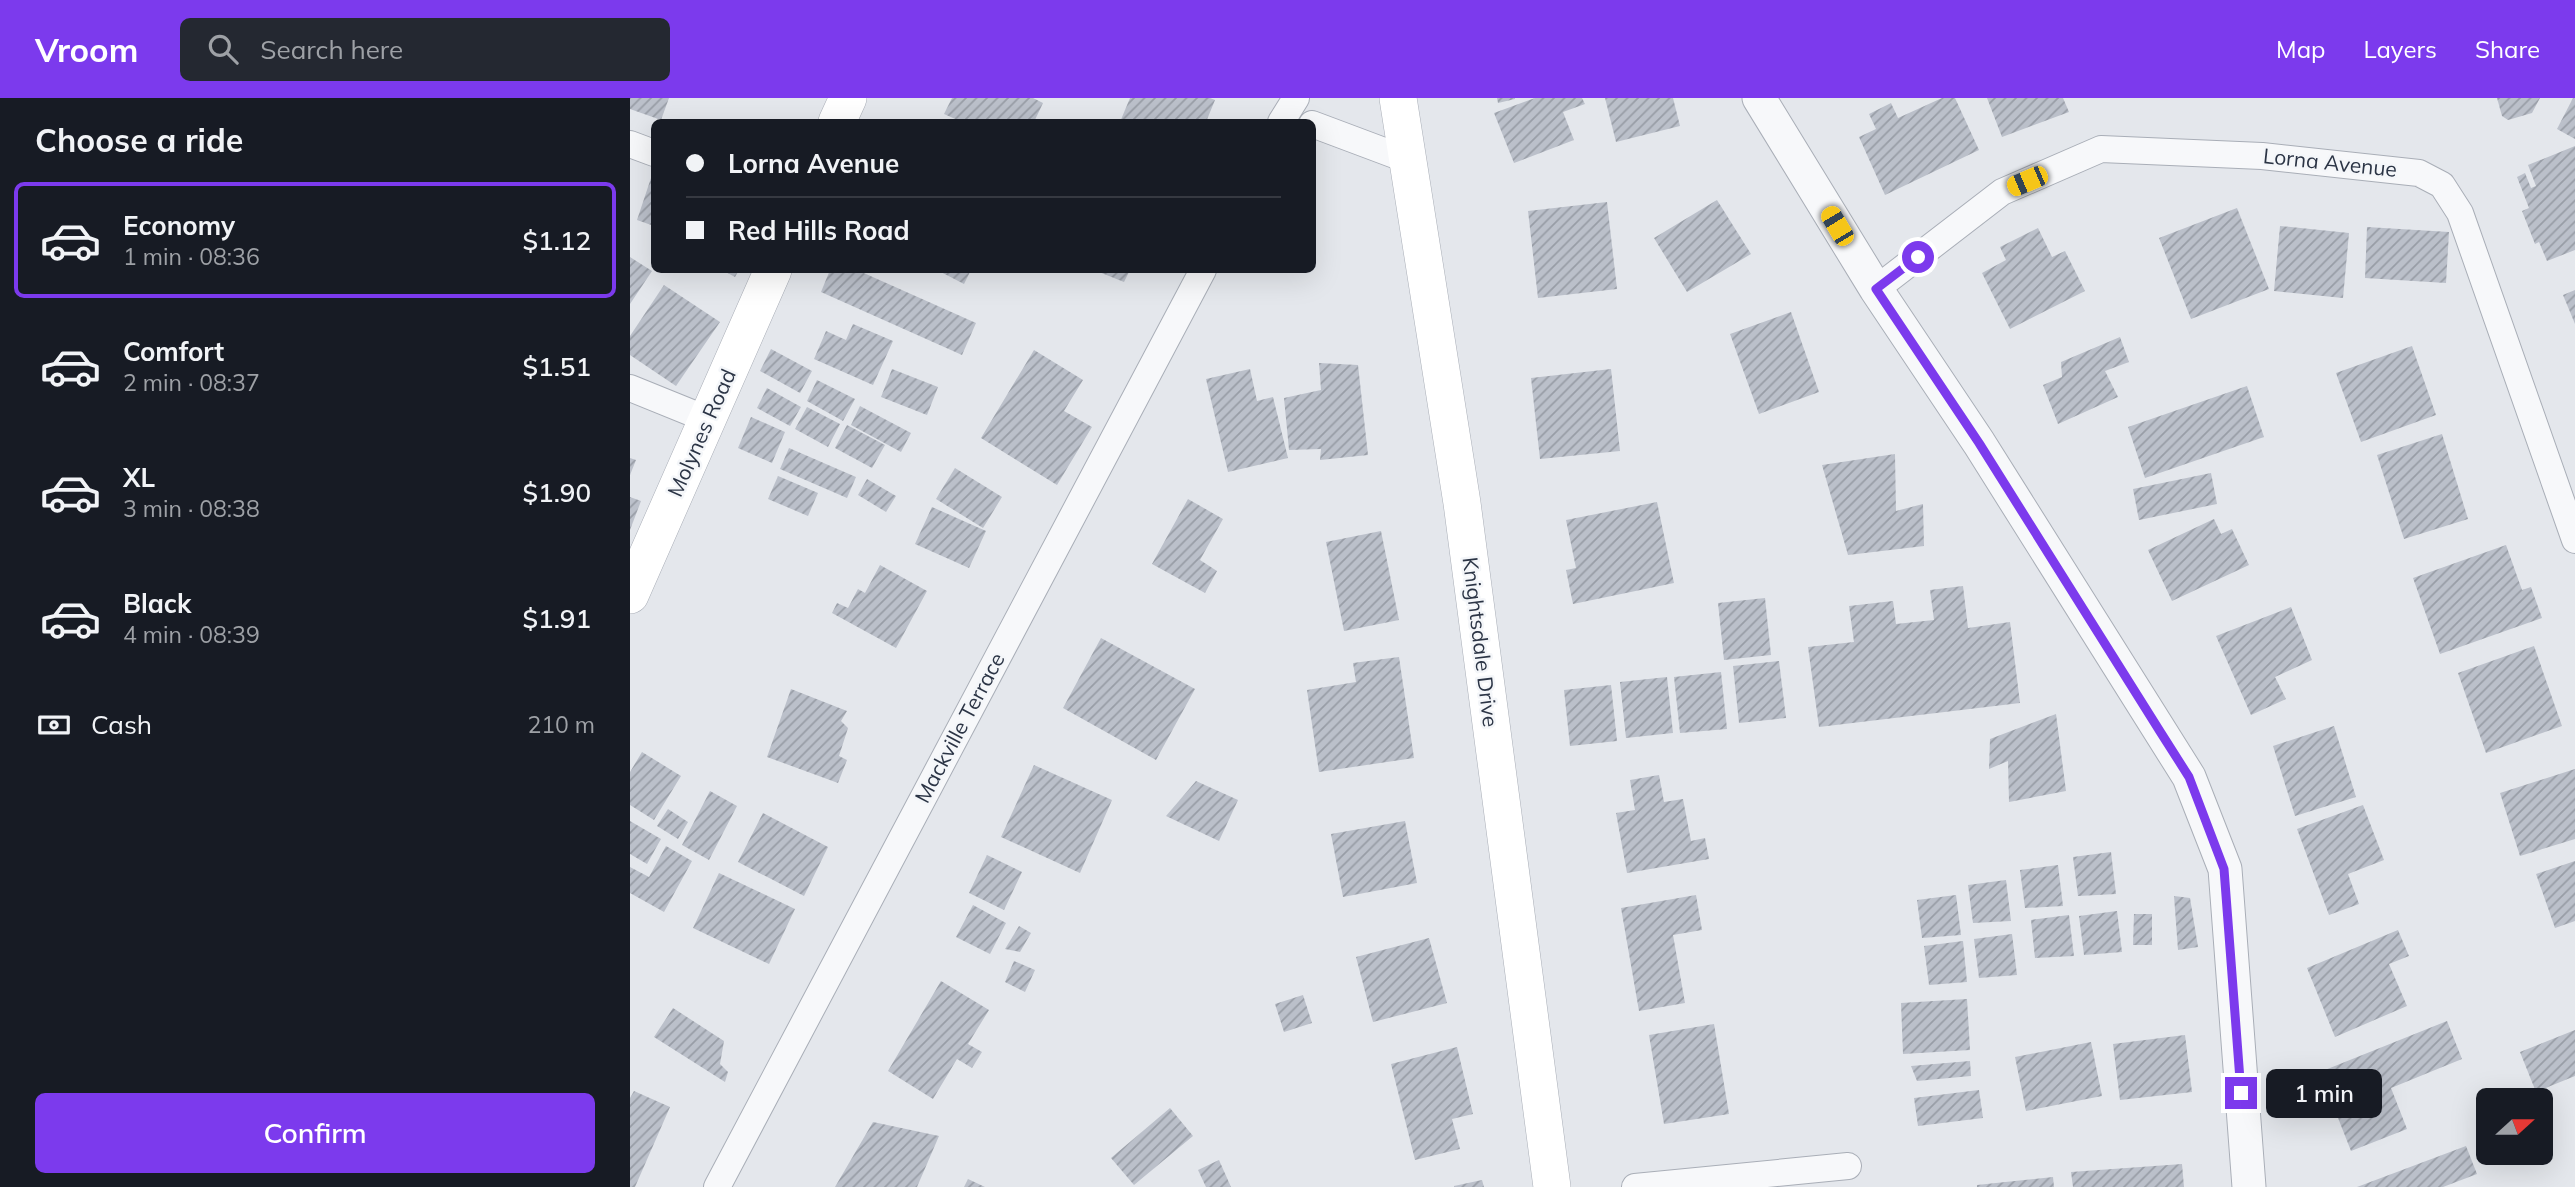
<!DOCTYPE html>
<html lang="en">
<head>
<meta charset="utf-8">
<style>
  :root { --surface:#171b24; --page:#242831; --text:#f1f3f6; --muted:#9ea1a6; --line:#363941; --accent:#7c3aed }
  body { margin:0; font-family:Mulish,sans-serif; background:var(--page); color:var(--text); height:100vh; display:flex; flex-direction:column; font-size:26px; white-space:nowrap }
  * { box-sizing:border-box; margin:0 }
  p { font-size:23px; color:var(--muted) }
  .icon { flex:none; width:38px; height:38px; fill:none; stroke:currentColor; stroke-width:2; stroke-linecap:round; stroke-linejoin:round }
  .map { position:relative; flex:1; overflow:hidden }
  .sheet { display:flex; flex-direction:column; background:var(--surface); width:630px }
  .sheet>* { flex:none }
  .banner { position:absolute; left:21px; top:21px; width:665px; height:154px; border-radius:10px; box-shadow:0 7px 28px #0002; display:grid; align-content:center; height:154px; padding:0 35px; background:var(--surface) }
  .needle { width:46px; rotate:69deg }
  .controls { position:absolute; left:1846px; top:990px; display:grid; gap:14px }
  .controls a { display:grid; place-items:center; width:77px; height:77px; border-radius:10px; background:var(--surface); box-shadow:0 7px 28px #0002; font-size:35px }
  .end { position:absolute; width:32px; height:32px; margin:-16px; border:9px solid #7c3aed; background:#fff; box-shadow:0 0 0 4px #fff }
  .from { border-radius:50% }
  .bubble { position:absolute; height:49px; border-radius:10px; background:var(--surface); box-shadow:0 7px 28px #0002; font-size:23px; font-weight:600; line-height:49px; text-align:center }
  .car { position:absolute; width:21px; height:42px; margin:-21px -10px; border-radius:9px; box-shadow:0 0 5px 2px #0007; background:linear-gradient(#f5c518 24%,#345 0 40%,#f5c518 0 76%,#345 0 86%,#f5c518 0) }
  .banner b { display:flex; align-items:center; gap:24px; height:66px; font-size:26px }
  .banner b+b { border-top:2px solid var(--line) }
  .banner i { width:18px; height:18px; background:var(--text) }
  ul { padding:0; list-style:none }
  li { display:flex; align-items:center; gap:21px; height:116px; margin:0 14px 10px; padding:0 21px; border:4px solid transparent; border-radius:10px }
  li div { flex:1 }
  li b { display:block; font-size:26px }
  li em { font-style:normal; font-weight:600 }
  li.on { border-color:var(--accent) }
  li>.icon { width:63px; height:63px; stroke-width:1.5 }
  h2 { padding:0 35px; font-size:32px; line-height:84px }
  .pay { display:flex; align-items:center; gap:18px; height:77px; padding:0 35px; font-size:26px }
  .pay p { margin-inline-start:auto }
  .action { display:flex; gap:14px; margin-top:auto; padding:14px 35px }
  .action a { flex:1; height:80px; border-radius:10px; background:var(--accent); color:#fff; font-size:28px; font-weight:600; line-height:80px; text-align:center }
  header { display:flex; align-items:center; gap:42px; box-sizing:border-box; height:98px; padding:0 35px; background:var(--accent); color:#fff }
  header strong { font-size:33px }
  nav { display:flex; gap:38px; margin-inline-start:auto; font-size:24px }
  .search { width:490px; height:63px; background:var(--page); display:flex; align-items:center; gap:18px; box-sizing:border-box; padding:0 24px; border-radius:10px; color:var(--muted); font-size:26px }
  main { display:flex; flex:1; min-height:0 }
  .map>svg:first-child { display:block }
  .building { fill:url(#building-hatch) }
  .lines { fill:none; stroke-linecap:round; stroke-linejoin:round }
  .minor-casing { stroke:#a9aeb7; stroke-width:28 }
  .tertiary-casing { stroke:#a9aeb7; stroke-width:35 }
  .secondary-casing { stroke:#a9aeb7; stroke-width:38 }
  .minor { stroke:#f7f8fa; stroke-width:26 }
  .tertiary { stroke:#f7f8fa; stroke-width:33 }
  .secondary { stroke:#fff; stroke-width:37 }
  .route { stroke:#7c3aed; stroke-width:9 }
  .labels { text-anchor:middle; stroke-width:5; stroke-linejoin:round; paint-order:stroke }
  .street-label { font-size:21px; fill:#2b3445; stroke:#f4f6f9 }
</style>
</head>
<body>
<header>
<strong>Vroom</strong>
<div class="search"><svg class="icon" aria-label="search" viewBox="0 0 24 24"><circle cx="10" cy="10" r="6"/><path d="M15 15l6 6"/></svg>Search here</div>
<nav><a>Map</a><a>Layers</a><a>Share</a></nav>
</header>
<main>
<section class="sheet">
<h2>Choose a ride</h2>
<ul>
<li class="on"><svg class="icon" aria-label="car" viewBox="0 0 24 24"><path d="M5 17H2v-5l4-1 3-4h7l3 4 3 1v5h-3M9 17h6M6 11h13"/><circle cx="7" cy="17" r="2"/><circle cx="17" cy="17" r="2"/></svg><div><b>Economy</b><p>1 min · 08:36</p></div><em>$1.12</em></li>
<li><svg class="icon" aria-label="car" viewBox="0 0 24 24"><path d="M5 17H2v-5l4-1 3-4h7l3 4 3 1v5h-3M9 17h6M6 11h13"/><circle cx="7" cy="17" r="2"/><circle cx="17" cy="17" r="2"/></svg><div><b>Comfort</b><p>2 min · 08:37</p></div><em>$1.51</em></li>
<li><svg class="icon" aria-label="car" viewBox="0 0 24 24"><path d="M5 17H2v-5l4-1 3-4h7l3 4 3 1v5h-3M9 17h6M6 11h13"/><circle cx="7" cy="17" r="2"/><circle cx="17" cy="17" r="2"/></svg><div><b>XL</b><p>3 min · 08:38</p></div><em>$1.90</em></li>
<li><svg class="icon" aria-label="car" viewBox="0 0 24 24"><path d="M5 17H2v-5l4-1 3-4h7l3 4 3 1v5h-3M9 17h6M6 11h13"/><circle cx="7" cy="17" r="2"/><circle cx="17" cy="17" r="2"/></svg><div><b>Black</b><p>4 min · 08:39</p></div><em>$1.91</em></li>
</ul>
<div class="pay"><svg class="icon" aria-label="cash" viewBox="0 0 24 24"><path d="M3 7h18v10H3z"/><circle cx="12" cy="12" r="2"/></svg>Cash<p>210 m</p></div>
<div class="action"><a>Confirm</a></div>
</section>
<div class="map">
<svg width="1945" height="1089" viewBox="0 0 1945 1089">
  <defs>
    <pattern id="building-hatch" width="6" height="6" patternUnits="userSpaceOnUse" patternTransform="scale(1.75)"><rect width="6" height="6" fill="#bbc0ca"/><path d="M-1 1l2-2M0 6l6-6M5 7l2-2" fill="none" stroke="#989da6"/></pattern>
  </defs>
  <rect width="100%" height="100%" fill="#e4e7ec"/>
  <g class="building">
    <path d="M0 0H39L31 22 0 11Z"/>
    <path d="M322 0H403L413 5 404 24H332L314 16Z"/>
    <path d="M500 0H580L585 2 576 24H490Z"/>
    <path d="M867 0H885V1L868 5Z"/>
    <path d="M905 0H952L955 6 933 14 944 42 884 65 864 15Z"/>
    <path d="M975 0H1043L1050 28 986 44Z"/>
    <path d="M1312 0H1325L1349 52 1255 97 1229 39 1246 31 1239 16 1261 5 1268 20Z"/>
    <path d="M1357 0H1433L1439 14 1372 39Z"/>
    <path d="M1867 0H1910L1902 15 1878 22 1872 18Z"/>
    <path d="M1943 0H1945V41L1927 31Z"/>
    <path d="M1945 48V152L1917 163 1909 144 1905 146 1892 113 1899 110 1887 79 1895 75 1901 90 1906 88 1898 67Z"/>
    <path d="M21 80 24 81V128L7 122Z"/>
    <path d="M1087 102 1121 156 1057 194 1024 140Z"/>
    <path d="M977 104 987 191 908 200 898 113Z"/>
    <path d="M1607 110 1639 191 1561 221 1529 140Z"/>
    <path d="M1650 128 1719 135 1713 200 1644 193Z"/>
    <path d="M1737 129 1819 134 1816 185 1735 180Z"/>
    <path d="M1408 130 1422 159 1435 153 1455 193 1380 231 1352 175 1376 162 1370 149Z"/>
    <path d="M0 159 22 173 0 206Z"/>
    <path d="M92 172H109L105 179Z"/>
    <path d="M200 172H227L346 225 332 257 191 194Z"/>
    <path d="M307 172H341L334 186Z"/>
    <path d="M464 172H500L494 184Z"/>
    <path d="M34 187 90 224 46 288 0 257V238Z"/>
    <path d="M1945 192V226L1933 197Z"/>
    <path d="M1161 214 1189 294 1129 316 1100 236Z"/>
    <path d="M223 226 263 243 243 287 184 261 196 233 216 242Z"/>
    <path d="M1490 239 1499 264 1475 273 1488 299 1428 326 1413 287 1432 279 1431 264Z"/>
    <path d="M1782 248 1806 317 1731 344 1706 275Z"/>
    <path d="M141 251 182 273 170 295 130 273Z"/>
    <path d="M404 252 453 282 434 313 462 329 427 387 351 340Z"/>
    <path d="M689 265 728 267 738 357 690 362 691 351 659 352 654 300 691 292Z"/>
    <path d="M262 271 308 289 297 317 251 299Z"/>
    <path d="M620 271 627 303 643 299 658 360 598 374 576 281Z"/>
    <path d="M981 271 990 353 910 361 901 280Z"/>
    <path d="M187 282 225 301 213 323 177 303Z"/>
    <path d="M1617 288 1634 339 1515 380 1498 329Z"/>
    <path d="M137 290 171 309 160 328 127 310Z"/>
    <path d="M230 308 281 335 271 354 221 327Z"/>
    <path d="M177 309 210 326 198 349 165 331Z"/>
    <path d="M121 319 155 334 142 365 108 350Z"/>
    <path d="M217 327 255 347 242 370 205 350Z"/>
    <path d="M1812 336 1838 421 1774 441 1747 357Z"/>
    <path d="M159 350 226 379 217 400 150 371Z"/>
    <path d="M1265 356 1266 413 1293 406 1294 448 1218 457 1192 367Z"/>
    <path d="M0 360 6 362 0 377Z"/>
    <path d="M325 370 372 399 353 430 306 401Z"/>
    <path d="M1581 375 1587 406 1509 422 1503 391Z"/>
    <path d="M148 378 188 395 178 418 138 401Z"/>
    <path d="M237 381 266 398 256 414 228 397Z"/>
    <path d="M0 399 11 403 0 432Z"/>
    <path d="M558 401 593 421 570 462 587 473 575 495 522 466Z"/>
    <path d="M1027 404 1044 485 943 506 936 472 946 470 936 422Z"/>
    <path d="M302 409 356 433 339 470 285 446Z"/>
    <path d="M1584 421 1591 436 1602 431 1619 467 1542 503 1518 452Z"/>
    <path d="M751 433 769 522 714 533 696 444Z"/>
    <path d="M1876 447 1892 492 1901 489 1912 520 1810 556 1783 480Z"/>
    <path d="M250 467 297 493 266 550 202 515 207 505 218 510 228 491 235 495Z"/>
    <path d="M1333 488 1338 530 1380 524 1390 605 1189 629 1178 549 1224 544 1219 508 1263 503 1266 526 1304 522 1300 492Z"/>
    <path d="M1135 500 1141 557 1094 562 1088 505Z"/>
    <path d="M1661 509 1682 562 1645 579 1656 601 1621 617 1586 538Z"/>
    <path d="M471 540 565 591 526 662 433 610Z"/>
    <path d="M1904 548 1932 628 1856 655 1828 575Z"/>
    <path d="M769 559 784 660 689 674 677 592 726 584 723 565Z"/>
    <path d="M1149 563 1156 620 1109 625 1103 568Z"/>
    <path d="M1091 574 1097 631 1050 635 1044 579Z"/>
    <path d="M1037 579 1043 635 996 640 990 584Z"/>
    <path d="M981 587 987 643 940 648 934 592Z"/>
    <path d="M161 591 217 613 211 623 218 630 209 658 217 662 208 685 137 659Z"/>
    <path d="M1426 616 1436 693 1379 704 1378 663 1359 671 1360 641Z"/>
    <path d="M1704 628 1726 699 1665 718 1643 648Z"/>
    <path d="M12 654 51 678 24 722 0 707V674Z"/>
    <path d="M404 667 482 702 450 775 371 739Z"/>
    <path d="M1945 671V741L1890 758 1870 695Z"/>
    <path d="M1029 677 1034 704 1053 701 1061 743 1075 740 1079 761 997 775 986 715 1005 712 1000 682Z"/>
    <path d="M566 683 608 702 589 743 536 718Z"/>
    <path d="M80 693 107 708 79 762 52 747Z"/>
    <path d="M1733 707 1754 762 1718 776 1729 806 1699 817 1667 731Z"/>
    <path d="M38 711 58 724 48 741 27 728Z"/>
    <path d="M133 715 198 749 174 798 108 764Z"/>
    <path d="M0 723 31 741 17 766 0 756Z"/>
    <path d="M775 723 787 785 713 799 701 736Z"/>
    <path d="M36 748 62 763 34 814 0 795V769L19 779Z"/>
    <path d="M1481 754 1486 796 1448 798 1443 759Z"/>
    <path d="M357 757 392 774 374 812 339 795Z"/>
    <path d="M1945 763V823L1925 830 1906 776Z"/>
    <path d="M1428 767 1433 808 1395 810 1390 772Z"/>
    <path d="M89 775 165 811 139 866 63 830Z"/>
    <path d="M1376 782 1381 823 1343 825 1338 787Z"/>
    <path d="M1066 797 1072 832 1043 837 1055 905 1009 913 991 810Z"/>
    <path d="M1326 797 1331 837 1292 840 1287 802Z"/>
    <path d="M1544 798 1560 800 1568 849 1548 852Z"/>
    <path d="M343 807 376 825 360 856 326 839Z"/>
    <path d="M1487 813 1492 854 1454 857 1449 818Z"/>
    <path d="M1504 816H1522V847H1503Z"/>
    <path d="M1439 817 1444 858 1405 860 1401 822Z"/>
    <path d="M389 828 401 835 390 854 375 851Z"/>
    <path d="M1768 832 1779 858 1759 866 1777 908 1705 939 1677 870Z"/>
    <path d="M1382 836 1387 877 1349 880 1344 841Z"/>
    <path d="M799 840 817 905 743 924 726 859Z"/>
    <path d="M1333 843 1337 884 1299 887 1294 848Z"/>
    <path d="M384 863 405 872 395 894 375 884Z"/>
    <path d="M311 883 359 912 338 946 352 954 342 970 327 961 303 1001 258 973Z"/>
    <path d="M673 897 682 925 654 934 645 906Z"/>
    <path d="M1337 901 1340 952 1273 956 1271 905Z"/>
    <path d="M43 910 94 943 90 966 98 974 95 984 24 939Z"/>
    <path d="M1817 923 1832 961 1761 990 1777 1031 1721 1053 1690 974Z"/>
    <path d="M1084 926 1099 1016 1034 1026 1019 937Z"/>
    <path d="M1945 932V978L1906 994 1890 954Z"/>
    <path d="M1555 937 1562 994 1490 1002 1483 946Z"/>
    <path d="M1461 944 1472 998 1396 1013 1385 959Z"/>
    <path d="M827 949 843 1016 822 1021 830 1051 785 1062 761 966Z"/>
    <path d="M1340 963 1341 978 1287 983 1281 968Z"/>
    <path d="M1349 992 1353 1020 1288 1028 1284 1000Z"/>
    <path d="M4 993 40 1009 5 1089H0V1000Z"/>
    <path d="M540 1010 563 1038 504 1087 481 1060Z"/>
    <path d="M243 1024 309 1038 287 1089H205Z"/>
    <path d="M1836 1048 1847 1076 1813 1089H1727Z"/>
    <path d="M589 1062 601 1089H576L568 1072Z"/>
    <path d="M1552 1066 1554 1089H1443L1441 1074Z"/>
    <path d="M1423 1079 1424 1089H1347V1087Z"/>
    <path d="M338 1081 355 1089H334Z"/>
    <path d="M852 1082 854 1089H824V1088Z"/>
  </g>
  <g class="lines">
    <defs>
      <g id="minor">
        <path d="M651 24 666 0"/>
        <path d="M682 26 778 62"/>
        <path d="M0 46 24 55"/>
        <path d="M1246 191 1372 94 1471 51 1632 58 1789 75 1812 87 1830 115 1945 442"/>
        <path d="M0 290 79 322"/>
        <path d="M87 1089 573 172"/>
        <path d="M1005 1089 1218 1068"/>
      </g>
      <path id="tertiary" d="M1129 0 1246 191 1349 345 1559 679 1595 771 1619 1089"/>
      <g id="secondary">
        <path d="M768 0 832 405 922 1089"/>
        <path d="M207 24 218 0"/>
        <path d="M0 497 143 172"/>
      </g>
    </defs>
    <use href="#minor" class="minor-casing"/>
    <use href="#tertiary" class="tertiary-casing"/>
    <use href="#secondary" class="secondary-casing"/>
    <use href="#minor" class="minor"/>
    <use href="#tertiary" class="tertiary"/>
    <use href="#secondary" class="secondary"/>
  </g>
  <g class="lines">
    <path class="route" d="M1288 159 1246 191 1349 345 1531 635 1559 679 1594 771 1611 995"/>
  </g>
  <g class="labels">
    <g class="street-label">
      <text transform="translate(1700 65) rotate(6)" y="7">Lorna Avenue</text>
      <text transform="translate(72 335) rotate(-66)" y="7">Molynes Road</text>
      <text transform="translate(850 544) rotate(83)" y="7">Knightsdale Drive</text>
      <text transform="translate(330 630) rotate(-62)" y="7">Mackville Terrace</text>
    </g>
  </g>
</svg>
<div class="controls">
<a><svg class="needle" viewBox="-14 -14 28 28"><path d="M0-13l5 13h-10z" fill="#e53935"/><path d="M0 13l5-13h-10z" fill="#9ea1a6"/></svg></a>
</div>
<i class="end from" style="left:1288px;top:159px"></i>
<i class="end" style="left:1611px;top:995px"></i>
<div class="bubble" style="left:1636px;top:971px;width:116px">1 min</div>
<i class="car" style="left:1397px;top:83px;rotate:247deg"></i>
<i class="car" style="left:1207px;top:128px;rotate:329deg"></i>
<div class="banner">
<b><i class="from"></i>Lorna Avenue</b>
<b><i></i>Red Hills Road</b>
</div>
</div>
</main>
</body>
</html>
